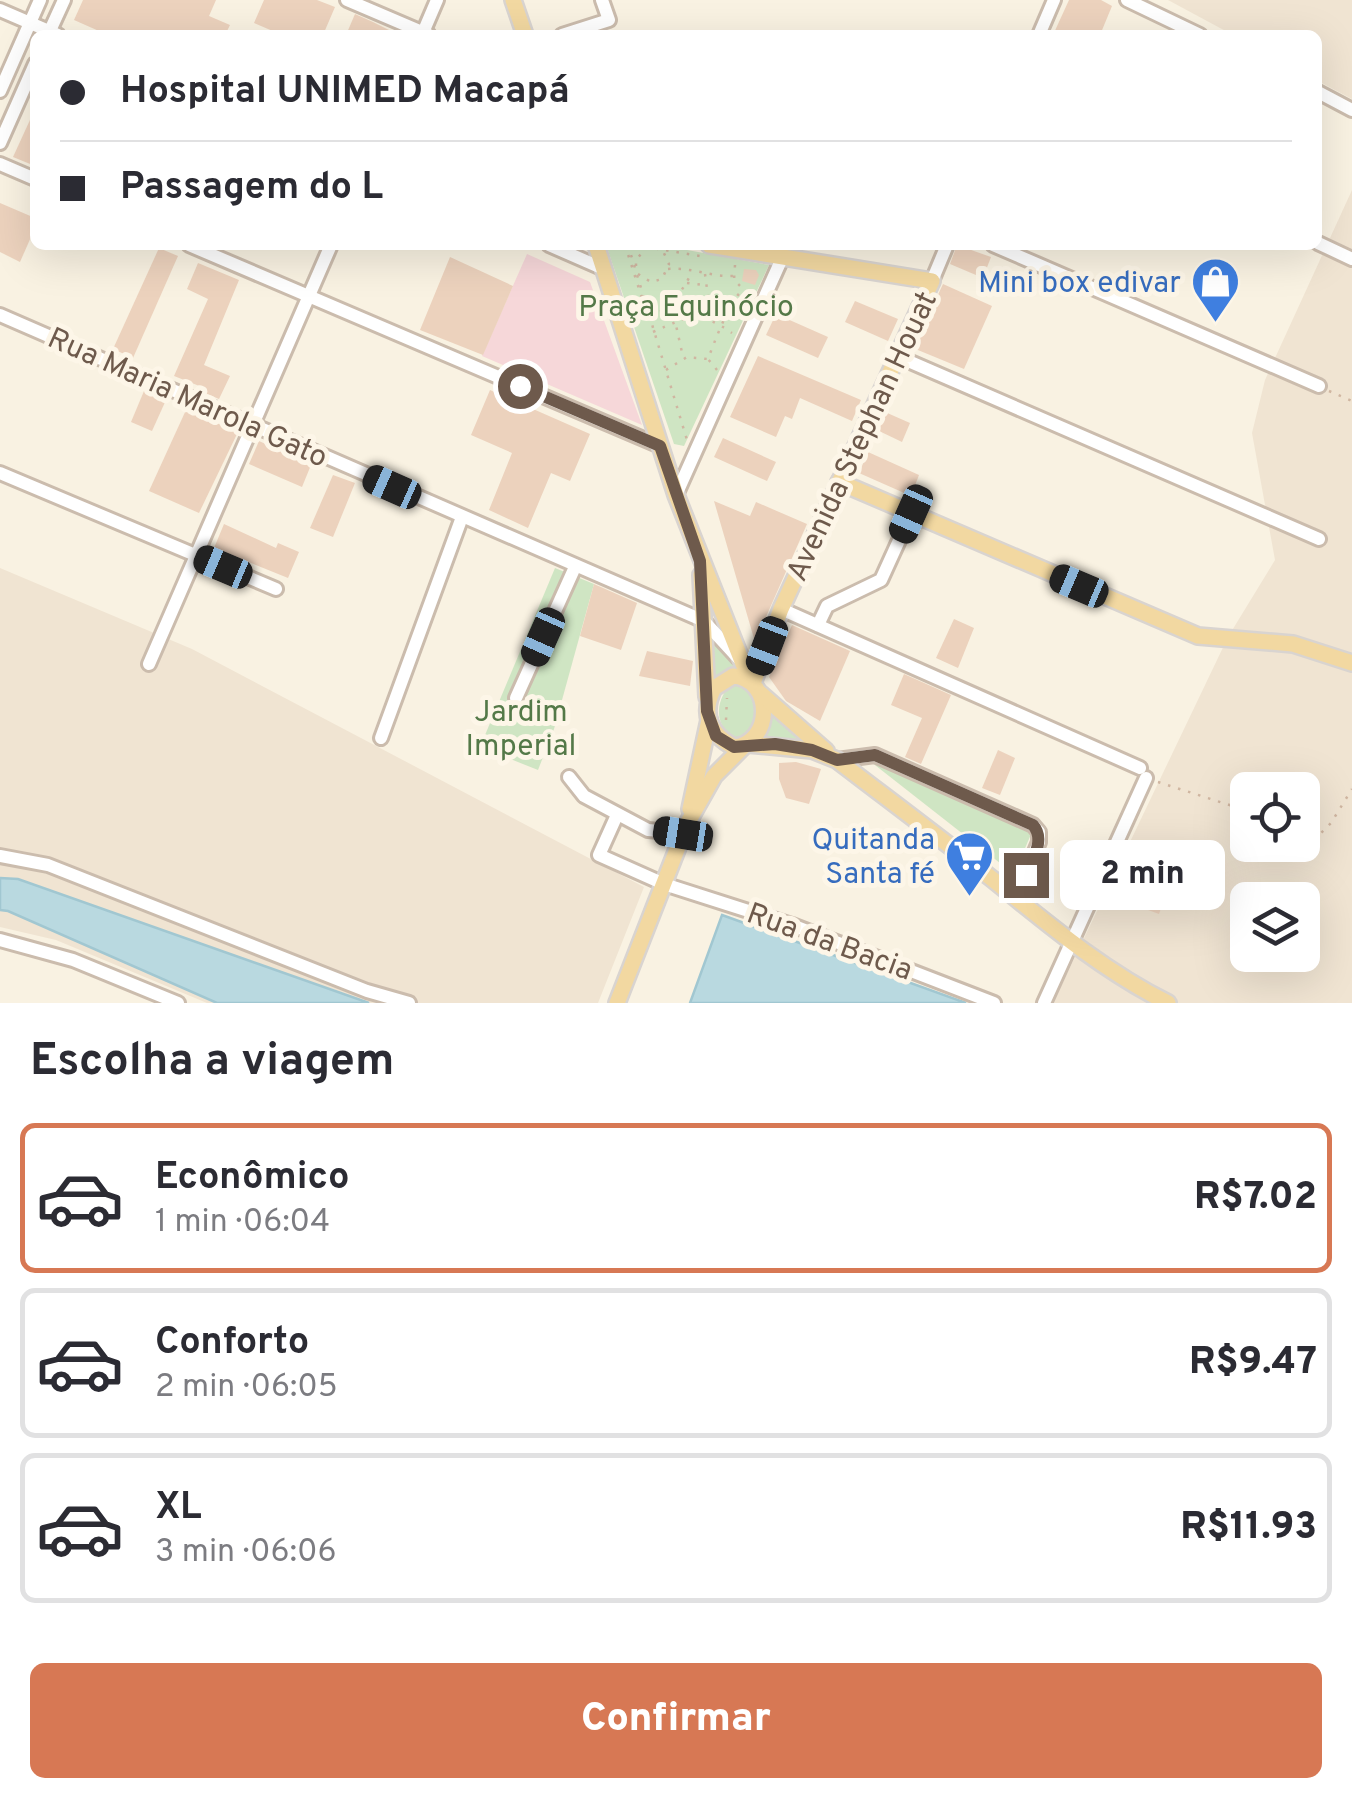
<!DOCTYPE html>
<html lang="pt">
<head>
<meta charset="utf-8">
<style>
  :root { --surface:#fff; --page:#f7f7f7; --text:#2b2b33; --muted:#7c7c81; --line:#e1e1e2; --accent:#d77854 }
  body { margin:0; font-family:Overpass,sans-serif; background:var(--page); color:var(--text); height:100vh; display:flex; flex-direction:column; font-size:38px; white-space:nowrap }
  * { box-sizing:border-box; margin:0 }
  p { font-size:32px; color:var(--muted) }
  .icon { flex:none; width:55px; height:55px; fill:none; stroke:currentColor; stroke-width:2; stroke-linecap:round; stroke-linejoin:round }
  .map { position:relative; height:1003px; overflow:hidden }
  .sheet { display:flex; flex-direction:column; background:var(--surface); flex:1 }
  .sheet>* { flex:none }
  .banner { position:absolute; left:30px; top:30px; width:1292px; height:220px; border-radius:15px; box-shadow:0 10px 40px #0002; display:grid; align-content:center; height:220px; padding:0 30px; background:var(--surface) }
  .fabs { position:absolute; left:1230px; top:772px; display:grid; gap:20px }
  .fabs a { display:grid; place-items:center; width:90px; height:90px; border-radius:15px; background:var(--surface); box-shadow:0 10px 40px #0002; font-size:50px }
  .end { position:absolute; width:45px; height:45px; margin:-22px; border:12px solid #6e5a4c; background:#fff; box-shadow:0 0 0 5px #fff }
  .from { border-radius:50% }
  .bubble { position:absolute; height:70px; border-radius:15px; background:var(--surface); box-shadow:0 10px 40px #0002; font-size:32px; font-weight:800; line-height:70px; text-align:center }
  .car { position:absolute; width:30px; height:60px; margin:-30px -15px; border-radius:12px; box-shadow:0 0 8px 2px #0007; background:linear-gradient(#222 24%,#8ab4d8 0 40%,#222 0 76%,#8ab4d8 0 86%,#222 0) }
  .banner b { display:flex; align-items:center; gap:35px; height:95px; font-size:38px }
  .banner b+b { border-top:2px solid var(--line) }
  .banner i { width:25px; height:25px; background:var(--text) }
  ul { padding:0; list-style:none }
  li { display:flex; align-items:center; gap:30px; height:150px; margin:0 20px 15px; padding:0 10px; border:5px solid var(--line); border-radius:15px }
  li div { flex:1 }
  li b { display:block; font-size:38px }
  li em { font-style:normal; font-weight:800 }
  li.active { border-color:var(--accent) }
  li>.icon { width:90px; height:90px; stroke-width:1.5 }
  h2 { padding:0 30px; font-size:45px; line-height:120px }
  .button { display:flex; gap:20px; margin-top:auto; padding:20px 30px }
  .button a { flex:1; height:115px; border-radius:15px; background:var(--accent); color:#fff; font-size:40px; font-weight:800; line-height:115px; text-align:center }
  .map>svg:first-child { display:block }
  .residential { fill:#f0e4d2; fill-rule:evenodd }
  .medical { fill:#f6d7d9 }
  .green { fill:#cfe5c3 }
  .water { fill:#b9d9e0; stroke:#a1c7d1; stroke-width:2.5 }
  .building { fill:#ecd2bd }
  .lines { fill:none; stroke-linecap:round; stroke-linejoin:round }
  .minor-casing { stroke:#cbbcad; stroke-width:18 }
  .major-casing { stroke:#d9d4d0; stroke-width:20 }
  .path { stroke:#d0b6a1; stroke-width:2.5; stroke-dasharray:2.5 8; stroke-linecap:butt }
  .minor { stroke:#fff; stroke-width:12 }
  .major { stroke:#f2d8a1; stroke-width:15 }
  .route { stroke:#6e5a4c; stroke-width:12 }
  .labels { text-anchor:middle; stroke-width:10; stroke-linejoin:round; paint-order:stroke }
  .shop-label { font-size:30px; fill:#366cbe; stroke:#fdf6e8; text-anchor:end }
  .park-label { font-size:30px; fill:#547948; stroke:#fdf6e8 }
  .street-label { font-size:30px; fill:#6e5a4c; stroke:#fdf6e8 }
</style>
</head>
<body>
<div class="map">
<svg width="1352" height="1003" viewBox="0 0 1352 1003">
  <rect width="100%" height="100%" fill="#f9f2e2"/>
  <g class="residential">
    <path d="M1168 0H1352V99L1318 81V35H1233Z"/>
    <path d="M1352 190V1003H1053L1228 637 1275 560 1252 433 1265 380ZM1248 790H1302V845H1248ZM1248 900H1302V955H1248Z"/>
    <path d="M0 568 192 649 644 887 598 1003H207L56 940 0 927Z"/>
  </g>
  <path class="medical" d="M527 254 590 282 642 425 482 356Z"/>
  <g class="green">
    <path d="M606 245H660L769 265 684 446 674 444Z"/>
    <path d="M555 568 594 584 554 729 538 770 480 747Z"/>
    <path d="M709 631 740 666 739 671 718 677 710 673Z"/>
    <path d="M736 684C759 693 757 716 748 735L735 740C715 726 714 703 730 685Z"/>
    <path d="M770 707 809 740 763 739Z"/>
    <path d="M866 758 1032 832 1014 874Z"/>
  </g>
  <g class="water">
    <path d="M0 878 18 879 369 1003H217L8 911 0 910Z"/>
    <path d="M722 915 966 1003H690Z"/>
  </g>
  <g class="building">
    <path d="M83 0H216L209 16 230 25 225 35H108L74 20Z"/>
    <path d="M264 0H317L335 7 323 35H274L275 32 254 23Z"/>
    <path d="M1069 0H1101L1112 6 1100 35H1053Z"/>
    <path d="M355 14 373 22 399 35H346Z"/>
    <path d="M35 109V166L13 157Z"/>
    <path d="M0 203 35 218V228L20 262 0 252Z"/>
    <path d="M957 245 991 257 983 278 950 264Z"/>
    <path d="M159 248 178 256 133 358 113 349Z"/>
    <path d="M450 257 513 286 483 355 420 330Z"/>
    <path d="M198 263 239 280 204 365 230 376 219 399 205 393 207 389 174 376 208 299 187 289Z"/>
    <path d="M744 269 756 270 759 275 755 285 742 281Z"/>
    <path d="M943 284 992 306 964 369 913 348Z"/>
    <path d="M855 301 898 319 888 341 845 322Z"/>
    <path d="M776 314 828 337 818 358 766 335Z"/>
    <path d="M758 356 861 400 852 421 800 398 792 419 785 416 776 437 730 417Z"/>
    <path d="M490 390 590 434 570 481 551 473 528 528 489 510 512 453 471 435Z"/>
    <path d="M144 391 166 400 152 431 131 422Z"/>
    <path d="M186 410 238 432 199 513 149 491Z"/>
    <path d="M885 412 910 423 902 442 877 430Z"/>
    <path d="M723 438 776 462 767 481 714 457Z"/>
    <path d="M259 441 311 465 302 487 249 464Z"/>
    <path d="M868 452 919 475 911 496 859 473Z"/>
    <path d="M333 475 355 483 333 537 310 528Z"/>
    <path d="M714 501 750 516 756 502 807 524 755 642Z"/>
    <path d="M224 524 276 548 278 543 299 552 288 578 214 548Z"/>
    <path d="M594 584 637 603 621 650 580 636Z"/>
    <path d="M954 619 974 628 958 668 936 658Z"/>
    <path d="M792 625 850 651 820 721 786 701 769 677Z"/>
    <path d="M647 651 693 661 690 686 639 676Z"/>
    <path d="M904 674 951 695 921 764 905 757 922 718 891 705Z"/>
    <path d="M998 750 1015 758 1000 795 982 788Z"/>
    <path d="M796 762 821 769 809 804 786 798 779 779V763Z"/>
    <path d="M1117 876 1166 894 1159 914 1110 896Z"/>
  </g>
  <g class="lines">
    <defs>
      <g id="minor">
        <path d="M347 0 429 35"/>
        <path d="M1127 0 1200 35"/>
        <path d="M0 10 58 35"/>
        <path d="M48 35 64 0"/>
        <path d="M422 35 437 0"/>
        <path d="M562 35 609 20 602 0"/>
        <path d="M1039 35 1054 0"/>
        <path d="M0 91 40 0"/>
        <path d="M1318 92 1352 110"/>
        <path d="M0 143 35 64"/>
        <path d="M0 164 35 179"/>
        <path d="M1318 243 1352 259"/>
        <path d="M189 245 660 446"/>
        <path d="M549 245 604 269"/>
        <path d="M993 245 1319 386"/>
        <path d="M932 281 947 245"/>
        <path d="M0 315 704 621 738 658"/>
        <path d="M899 357 1319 539"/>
        <path d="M0 473 276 589"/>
        <path d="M676 495 783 256"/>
        <path d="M781 609 1140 768"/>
        <path d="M818 625 827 606 881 580 911 514"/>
        <path d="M149 664 331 245"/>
        <path d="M516 698 575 567"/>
        <path d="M381 738 462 517"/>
        <path d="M837 760 875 755 1033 825 1039 832V842L1016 898"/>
        <path d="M569 777 584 796 648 830 683 833"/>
        <path d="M617 815 599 855 664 884 792 925 994 1003"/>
        <path d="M0 856 48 865 367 991 409 1003"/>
        <path d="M0 940 73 960 178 1003"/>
        <path d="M1044 1003 1146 778"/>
      </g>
      <g id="major">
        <path d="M513 0 525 35"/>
        <path d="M596 245 676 495 749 679"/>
        <path d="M709 245 932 281 781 609 753 683"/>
        <path d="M839 482 1198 636 1293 644 1352 663"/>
        <path d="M701 575 707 697"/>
        <path d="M733 676C774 679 773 743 734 747 709 734 701 713 714 688Z"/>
        <path d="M761 694 826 751"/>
        <path d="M748 744 812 750 837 760C888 799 940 838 991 878 1048 924 1102 970 1168 1003"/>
        <path d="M690 809 709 720"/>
        <path d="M617 1003 687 824 714 776 744 746"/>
      </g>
    </defs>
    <use href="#minor" class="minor-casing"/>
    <use href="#major" class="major-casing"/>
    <g class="path">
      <path d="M625 245 649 320"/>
      <path d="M628 245 687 440"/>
      <path d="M635 245 700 256"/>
      <path d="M735 265 734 280 750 296"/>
      <path d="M636 266V260L646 248"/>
      <path d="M668 269C691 267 711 277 734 276"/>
      <path d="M638 274 651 282 662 279 669 264 662 249"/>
      <path d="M705 274 709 304 727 316H742"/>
      <path d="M687 283 704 285"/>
      <path d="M672 307 683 357"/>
      <path d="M651 317C671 307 682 292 692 272"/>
      <path d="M653 332C687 317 698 309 732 333"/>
      <path d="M666 370 687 357 708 359"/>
      <path d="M717 370 708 359C714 343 731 298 742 291"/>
      <path d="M1329 391 1352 401"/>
      <path d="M726 720 727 698"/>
      <path d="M1158 782 1248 811"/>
      <path d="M1302 828 1320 834 1331 823 1352 789"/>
    </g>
    <use href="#minor" class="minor"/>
    <use href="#major" class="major"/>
  </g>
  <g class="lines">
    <path class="route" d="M520 386 660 446 700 561 707 711 716 736 734 747 775 744 812 750 837 760 875 755 1033 825C1046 840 1032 859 1026 875"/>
  </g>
  <defs>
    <symbol id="shop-pin" viewBox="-11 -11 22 30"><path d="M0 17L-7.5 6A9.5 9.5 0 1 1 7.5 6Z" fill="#3f7fe0" stroke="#fdf6e8"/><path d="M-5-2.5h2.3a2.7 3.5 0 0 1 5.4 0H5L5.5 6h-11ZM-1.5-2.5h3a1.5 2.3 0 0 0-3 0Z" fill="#fff"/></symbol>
    <symbol id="supermarket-pin" viewBox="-11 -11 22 30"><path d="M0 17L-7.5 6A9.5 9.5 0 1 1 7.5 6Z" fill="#3f7fe0" stroke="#fdf6e8"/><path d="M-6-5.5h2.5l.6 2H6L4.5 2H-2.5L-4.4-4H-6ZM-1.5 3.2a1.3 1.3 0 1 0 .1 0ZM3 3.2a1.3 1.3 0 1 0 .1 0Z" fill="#fff"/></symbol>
  </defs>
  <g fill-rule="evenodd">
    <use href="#shop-pin" x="1188" y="254" width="55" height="75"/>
    <use href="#supermarket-pin" x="942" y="828" width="55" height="75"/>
  </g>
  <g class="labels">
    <g class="shop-label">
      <text x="1181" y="292">Mini box edivar</text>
      <text x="935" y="849">Quitanda<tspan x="935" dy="34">Santa fé</tspan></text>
    </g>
    <g class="park-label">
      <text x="686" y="316">Praça Equinócio</text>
      <text x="521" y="721">Jardim<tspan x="521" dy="34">Imperial</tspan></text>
    </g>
    <g class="street-label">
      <text transform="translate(188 397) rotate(24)" y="10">Rua Maria Marola Gato</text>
      <text transform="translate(861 436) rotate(-65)" y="10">Avenida Stephan Houat</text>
      <text transform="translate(830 941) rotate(20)" y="10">Rua da Bacia</text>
    </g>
  </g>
</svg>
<div class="fabs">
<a><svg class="icon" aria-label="locate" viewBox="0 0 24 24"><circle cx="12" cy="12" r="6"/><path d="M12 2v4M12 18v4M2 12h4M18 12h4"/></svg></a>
<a><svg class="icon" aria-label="layers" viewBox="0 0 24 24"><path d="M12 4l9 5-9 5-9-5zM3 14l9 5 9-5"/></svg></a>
</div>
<i class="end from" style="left:520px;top:386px"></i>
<i class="end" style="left:1026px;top:875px"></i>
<div class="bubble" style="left:1060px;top:840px;width:165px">2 min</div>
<i class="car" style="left:392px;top:487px;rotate:294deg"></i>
<i class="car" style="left:911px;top:514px;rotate:204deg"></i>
<i class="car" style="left:223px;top:567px;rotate:293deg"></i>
<i class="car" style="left:1079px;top:586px;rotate:293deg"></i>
<i class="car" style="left:543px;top:637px;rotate:204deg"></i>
<i class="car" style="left:767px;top:646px;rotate:201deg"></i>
<i class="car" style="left:683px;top:834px;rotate:279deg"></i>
<div class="banner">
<b><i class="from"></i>Hospital UNIMED Macapá</b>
<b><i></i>Passagem do L</b>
</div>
</div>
<section class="sheet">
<h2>Escolha a viagem</h2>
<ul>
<li class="active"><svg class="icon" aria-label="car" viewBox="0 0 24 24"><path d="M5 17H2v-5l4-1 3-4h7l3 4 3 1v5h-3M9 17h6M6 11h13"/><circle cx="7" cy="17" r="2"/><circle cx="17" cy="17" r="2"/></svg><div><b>Econômico</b><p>1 min · 06:04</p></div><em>R$7.02</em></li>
<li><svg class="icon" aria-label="car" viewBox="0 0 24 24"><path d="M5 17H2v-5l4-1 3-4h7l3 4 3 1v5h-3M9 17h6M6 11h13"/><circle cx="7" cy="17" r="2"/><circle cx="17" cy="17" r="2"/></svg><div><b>Conforto</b><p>2 min · 06:05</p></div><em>R$9.47</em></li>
<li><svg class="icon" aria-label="car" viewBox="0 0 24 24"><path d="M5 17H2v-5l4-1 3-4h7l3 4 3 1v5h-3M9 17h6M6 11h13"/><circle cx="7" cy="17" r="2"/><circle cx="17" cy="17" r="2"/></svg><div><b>XL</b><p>3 min · 06:06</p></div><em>R$11.93</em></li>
</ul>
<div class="button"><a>Confirmar</a></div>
</section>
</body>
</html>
